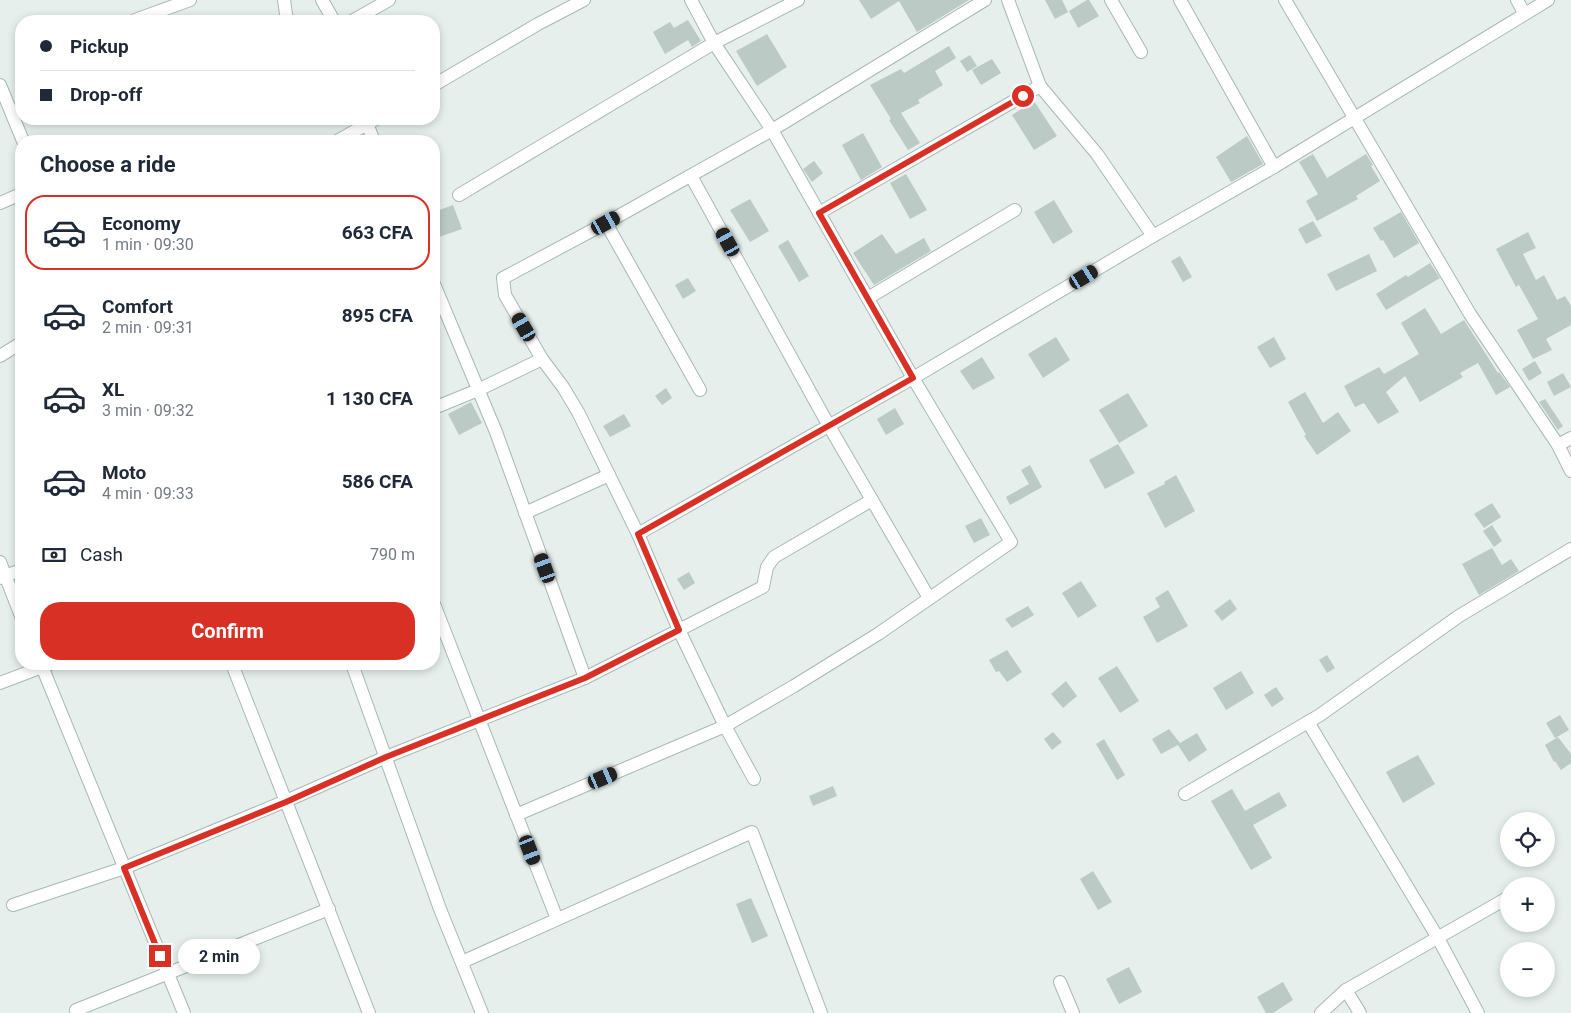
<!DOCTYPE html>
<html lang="en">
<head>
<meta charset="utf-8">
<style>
  :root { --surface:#fff; --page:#f6f6f7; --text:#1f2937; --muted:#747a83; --line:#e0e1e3; --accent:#d93025 }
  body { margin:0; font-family:Roboto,sans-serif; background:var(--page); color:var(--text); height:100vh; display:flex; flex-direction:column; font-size:19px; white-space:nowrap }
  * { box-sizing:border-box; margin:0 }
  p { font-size:16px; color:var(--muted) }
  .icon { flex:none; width:28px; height:28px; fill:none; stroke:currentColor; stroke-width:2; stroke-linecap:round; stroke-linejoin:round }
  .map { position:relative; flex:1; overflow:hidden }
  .panel { position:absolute; left:15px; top:135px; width:425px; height:535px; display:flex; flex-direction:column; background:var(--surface); border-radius:20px; box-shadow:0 2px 8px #0003 }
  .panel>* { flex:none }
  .banner { position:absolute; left:15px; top:15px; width:425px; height:110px; border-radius:20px; box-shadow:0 2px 8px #0003; display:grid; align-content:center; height:110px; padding:0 25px; background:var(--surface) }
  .tools { position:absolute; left:1500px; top:812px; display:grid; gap:10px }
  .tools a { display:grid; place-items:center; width:55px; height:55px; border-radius:50%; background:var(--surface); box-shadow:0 2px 8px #0003; font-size:25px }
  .end { position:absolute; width:22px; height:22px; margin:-11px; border:6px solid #d93025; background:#fff; box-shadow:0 0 0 2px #fff }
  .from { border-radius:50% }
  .bubble { position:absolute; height:35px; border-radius:18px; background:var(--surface); box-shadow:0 2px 8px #0003; font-size:16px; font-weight:700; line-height:35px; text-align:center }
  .car { position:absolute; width:15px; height:30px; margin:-15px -8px; border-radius:6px; box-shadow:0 0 4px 1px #0007; background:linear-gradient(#222 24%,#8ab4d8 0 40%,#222 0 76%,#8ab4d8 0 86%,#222 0) }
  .banner b { display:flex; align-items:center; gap:18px; height:48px; font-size:19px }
  .banner b+b { border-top:1px solid var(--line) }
  .banner i { width:12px; height:12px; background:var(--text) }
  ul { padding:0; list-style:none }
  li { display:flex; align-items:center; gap:15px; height:75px; margin:0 10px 8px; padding:0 15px; border:2px solid transparent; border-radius:20px }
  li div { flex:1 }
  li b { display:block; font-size:19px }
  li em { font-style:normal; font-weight:700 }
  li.active { border-color:var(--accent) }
  li>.icon { width:45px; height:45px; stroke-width:1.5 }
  h2 { padding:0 25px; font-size:22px; line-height:60px }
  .pay { display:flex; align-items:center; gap:12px; height:55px; padding:0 25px; font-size:19px }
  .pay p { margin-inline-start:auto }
  .action { display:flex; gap:10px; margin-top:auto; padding:10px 25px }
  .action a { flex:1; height:58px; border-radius:20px; background:var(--accent); color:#fff; font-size:20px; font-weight:700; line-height:58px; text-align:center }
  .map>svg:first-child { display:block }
  .building { fill:#bbcac4 }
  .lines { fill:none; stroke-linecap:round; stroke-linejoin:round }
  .minor-casing { stroke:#a8b8b2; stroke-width:14 }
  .minor { stroke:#fff; stroke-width:12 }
  .route { stroke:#d93025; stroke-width:6 }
</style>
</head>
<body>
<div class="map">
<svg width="1571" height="1013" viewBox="0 0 1571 1013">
  <rect width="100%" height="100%" fill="#e6efeb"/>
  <g class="building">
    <path d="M859 0H969L917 32 899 1 871 19Z"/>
    <path d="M1045 0H1062L1068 12 1055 19Z"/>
    <path d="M1087 0H1089L1099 16 1078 28 1069 11Z"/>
    <path d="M688 20 701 41 692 47 688 40 665 54 653 32 670 22 674 28Z"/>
    <path d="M767 34 787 67 757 86 736 51Z"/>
    <path d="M949 46 956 58 935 71 943 85 918 100 920 103 901 113 920 143 908 150 889 120 891 119 870 85 901 69 904 73Z"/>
    <path d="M970 55 977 66 967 72 960 61Z"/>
    <path d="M992 59 1001 73 981 85 972 70Z"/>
    <path d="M1034 101 1057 136 1034 150 1012 115Z"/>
    <path d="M863 133 882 167 861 180 842 145Z"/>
    <path d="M1247 136 1263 164 1231 182 1216 157Z"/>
    <path d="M1313 154 1327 178 1366 154 1373 165 1371 166 1380 181 1356 196 1358 199 1317 221 1306 201 1318 194 1299 162Z"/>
    <path d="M814 161 823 173 812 182 803 169Z"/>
    <path d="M906 174 927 210 910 219 890 183Z"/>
    <path d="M750 199 769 231 750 242 730 210Z"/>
    <path d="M1054 200 1073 232 1053 244 1034 212Z"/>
    <path d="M453 205 462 229 439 237 434 223V212Z"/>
    <path d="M1401 212 1419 243 1394 258 1383 240 1381 241 1373 228Z"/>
    <path d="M1313 221 1322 236 1306 244 1298 229Z"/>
    <path d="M1528 232 1536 248 1523 254 1536 280 1544 275 1557 300 1565 296 1571 306V325L1546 339 1552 350 1533 359 1517 330 1538 319 1519 285 1516 287 1496 249Z"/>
    <path d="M882 234 896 254 924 238 931 251 874 285 853 253Z"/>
    <path d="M788 240 809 276 799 282 778 246Z"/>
    <path d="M1369 254 1377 271 1336 291 1327 274Z"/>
    <path d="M1180 256 1192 277 1183 282 1171 261Z"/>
    <path d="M1430 263 1440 278 1386 310 1376 294 1406 275 1408 277Z"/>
    <path d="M688 278 696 291 683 299 675 285Z"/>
    <path d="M1425 308 1441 334 1464 320 1498 373 1499 372 1510 387 1496 395 1478 363 1460 373 1463 377 1420 402 1405 376 1386 392 1399 412 1378 424 1364 403 1355 407 1344 386 1379 367 1384 374 1419 354 1401 323Z"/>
    <path d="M1056 337 1070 360 1043 378 1028 354Z"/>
    <path d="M1274 337 1286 359 1270 368 1257 347Z"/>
    <path d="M982 357 995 378 973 390 960 371Z"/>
    <path d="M1535 361 1542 373 1529 381 1522 369Z"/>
    <path d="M1563 373 1571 387 1554 396 1547 382Z"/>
    <path d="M666 388 672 398 662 405 655 396Z"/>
    <path d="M1305 392 1323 423 1338 412 1351 431 1317 455 1304 436 1306 435 1288 402Z"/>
    <path d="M1128 393 1148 426 1119 443 1099 410Z"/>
    <path d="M1545 399 1563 426 1558 430 1539 402Z"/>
    <path d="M471 402 482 423 459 435 448 414Z"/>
    <path d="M895 408 904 424 886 435 877 419Z"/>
    <path d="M624 414 631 426 610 437 603 426Z"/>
    <path d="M1118 444 1135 473 1105 489 1089 460Z"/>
    <path d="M1030 465 1042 487 1010 505 1006 497 1029 484 1021 470Z"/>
    <path d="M1176 475 1195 511 1165 528 1147 493 1165 484 1164 482Z"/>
    <path d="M1492 503 1501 517 1484 528 1474 514Z"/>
    <path d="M981 518 990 535 974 543 965 526Z"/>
    <path d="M1492 525 1502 541 1494 547 1483 531Z"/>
    <path d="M1492 548 1502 565 1511 559 1519 571 1479 595 1462 564Z"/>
    <path d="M689 572 695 583 684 590 677 579Z"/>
    <path d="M1081 581 1097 606 1078 618 1062 593Z"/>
    <path d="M1168 590 1188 626 1157 643 1143 617 1160 607 1155 598Z"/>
    <path d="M1230 599 1237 609 1222 621 1214 611Z"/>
    <path d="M1028 606 1034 615 1012 628 1005 619Z"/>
    <path d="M1007 650 1022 672 1007 682 999 671 996 672 989 660Z"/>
    <path d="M1327 655 1335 668 1327 673 1319 660Z"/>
    <path d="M1117 666 1139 701 1120 713 1098 678Z"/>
    <path d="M1241 671 1254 693 1226 710 1213 688Z"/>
    <path d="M1066 681 1077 696 1063 708 1051 694Z"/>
    <path d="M1276 687 1284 699 1272 707 1264 695Z"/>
    <path d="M1560 715 1569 730 1555 738 1546 723Z"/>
    <path d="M1169 729 1180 743 1197 733 1207 750 1189 762 1178 745 1161 754 1152 739Z"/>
    <path d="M1053 732 1062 742 1052 750 1044 739Z"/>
    <path d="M1558 737 1571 754V763L1561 770 1555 761 1554 762 1545 745Z"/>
    <path d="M1104 739 1125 775 1117 780 1096 744Z"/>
    <path d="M1418 755 1435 784 1403 803 1386 772Z"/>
    <path d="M833 786 837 796 813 806 809 796Z"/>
    <path d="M1232 789 1245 811 1279 792 1287 806 1253 825 1272 858 1251 870 1211 801Z"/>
    <path d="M1093 871 1112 902 1098 910 1080 879Z"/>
    <path d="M751 898 768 936 752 943 736 904Z"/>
    <path d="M1129 967 1142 992 1119 1004 1106 979Z"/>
    <path d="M1283 982 1293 1000 1273 1013H1266L1257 997Z"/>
  </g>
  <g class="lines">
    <defs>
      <g id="minor">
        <path d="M284 0 287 21"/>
        <path d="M322 0 334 21"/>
        <path d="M1008 0 1040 86 1097 154 1153 236"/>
        <path d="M1111 0 1141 52"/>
        <path d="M1180 0 1274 167"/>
        <path d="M1285 0 1470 314 1558 445 1571 471"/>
        <path d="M1517 0 1524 13"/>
        <path d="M135 20 190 0"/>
        <path d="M352 21 389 0"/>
        <path d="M0 85 23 141"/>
        <path d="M434 85 538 24 584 0"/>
        <path d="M367 124 374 141"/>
        <path d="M337 141 376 119"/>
        <path d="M691 176 829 426 929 598"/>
        <path d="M459 195 714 43 798 0"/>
        <path d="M0 203 21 194"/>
        <path d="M819 213 1040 86"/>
        <path d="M606 223 700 390"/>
        <path d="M434 284 496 432 585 678"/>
        <path d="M868 298 1015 210"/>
        <path d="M0 356 21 343"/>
        <path d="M434 408 478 390 542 359"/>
        <path d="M1558 445 1571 438"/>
        <path d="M525 513 609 475"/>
        <path d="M638 534 913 378 1153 236 1274 167 1548 0"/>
        <path d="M0 562 21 616"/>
        <path d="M0 578 21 570"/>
        <path d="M434 604 557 919"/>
        <path d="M41 664 184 1013"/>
        <path d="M232 664 369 1013"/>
        <path d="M352 664 440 909 482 1013"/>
        <path d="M0 683 50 664"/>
        <path d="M1308 722 1438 938 1478 1013"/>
        <path d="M754 779 725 726 679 630 638 534 578 412 563 387 542 359 505 295 503 278 606 223 772 130 985 0"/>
        <path d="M1185 794 1320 715 1459 616 1571 549"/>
        <path d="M516 815 725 726 794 686 878 634 1011 542 913 378 772 130 714 43 691 0"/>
        <path d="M13 905 124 868 286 801 386 757 585 678 763 587 767 567 774 557 872 500"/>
        <path d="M462 962 752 832 821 1013"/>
        <path d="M1060 982 1073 1013"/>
        <path d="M1346 990 1360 1013"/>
        <path d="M76 1010 329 909"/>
        <path d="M1321 1013 1346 990 1509 897"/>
      </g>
    </defs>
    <use href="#minor" class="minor-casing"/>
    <use href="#minor" class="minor"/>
  </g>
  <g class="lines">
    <path class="route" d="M160 956 124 868 286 802 386 757 585 678 679 630 638 534 913 378 819 213 1023 96"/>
  </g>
</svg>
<div class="tools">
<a><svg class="icon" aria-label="locate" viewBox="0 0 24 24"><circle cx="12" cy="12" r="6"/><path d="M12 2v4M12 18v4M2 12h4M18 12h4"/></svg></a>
<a>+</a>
<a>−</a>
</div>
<i class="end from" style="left:1023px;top:96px"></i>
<i class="end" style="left:160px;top:956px"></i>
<div class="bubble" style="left:178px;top:939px;width:82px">2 min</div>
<i class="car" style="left:606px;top:223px;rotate:61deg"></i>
<i class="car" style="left:728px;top:242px;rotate:331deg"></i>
<i class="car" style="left:1084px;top:277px;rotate:59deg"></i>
<i class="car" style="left:524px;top:327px;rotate:330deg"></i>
<i class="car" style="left:545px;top:568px;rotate:340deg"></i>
<i class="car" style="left:603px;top:778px;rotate:67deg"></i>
<i class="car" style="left:530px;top:850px;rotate:159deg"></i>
<div class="banner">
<b><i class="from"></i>Pickup</b>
<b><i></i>Drop-off</b>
</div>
<section class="panel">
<h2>Choose a ride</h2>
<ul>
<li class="active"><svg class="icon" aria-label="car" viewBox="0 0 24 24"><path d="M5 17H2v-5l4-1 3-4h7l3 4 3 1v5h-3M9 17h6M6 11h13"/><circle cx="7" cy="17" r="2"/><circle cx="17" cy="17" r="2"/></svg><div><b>Economy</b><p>1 min · 09:30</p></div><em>663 CFA</em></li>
<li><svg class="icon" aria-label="car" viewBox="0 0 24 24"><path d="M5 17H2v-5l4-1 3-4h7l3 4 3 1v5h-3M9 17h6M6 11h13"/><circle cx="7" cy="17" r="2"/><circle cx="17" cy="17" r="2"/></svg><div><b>Comfort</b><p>2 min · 09:31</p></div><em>895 CFA</em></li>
<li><svg class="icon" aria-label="car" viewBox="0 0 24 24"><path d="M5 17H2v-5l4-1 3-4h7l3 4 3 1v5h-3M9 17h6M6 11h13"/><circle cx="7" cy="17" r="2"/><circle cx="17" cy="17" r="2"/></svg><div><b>XL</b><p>3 min · 09:32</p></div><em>1 130 CFA</em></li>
<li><svg class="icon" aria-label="car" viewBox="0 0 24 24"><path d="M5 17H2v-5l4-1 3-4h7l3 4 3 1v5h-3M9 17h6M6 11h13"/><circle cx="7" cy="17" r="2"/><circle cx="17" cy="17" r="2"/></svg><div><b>Moto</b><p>4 min · 09:33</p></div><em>586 CFA</em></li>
</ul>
<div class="pay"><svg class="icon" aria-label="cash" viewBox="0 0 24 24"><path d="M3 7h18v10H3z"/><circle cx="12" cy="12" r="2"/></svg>Cash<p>790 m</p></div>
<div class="action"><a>Confirm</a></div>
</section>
</div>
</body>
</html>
